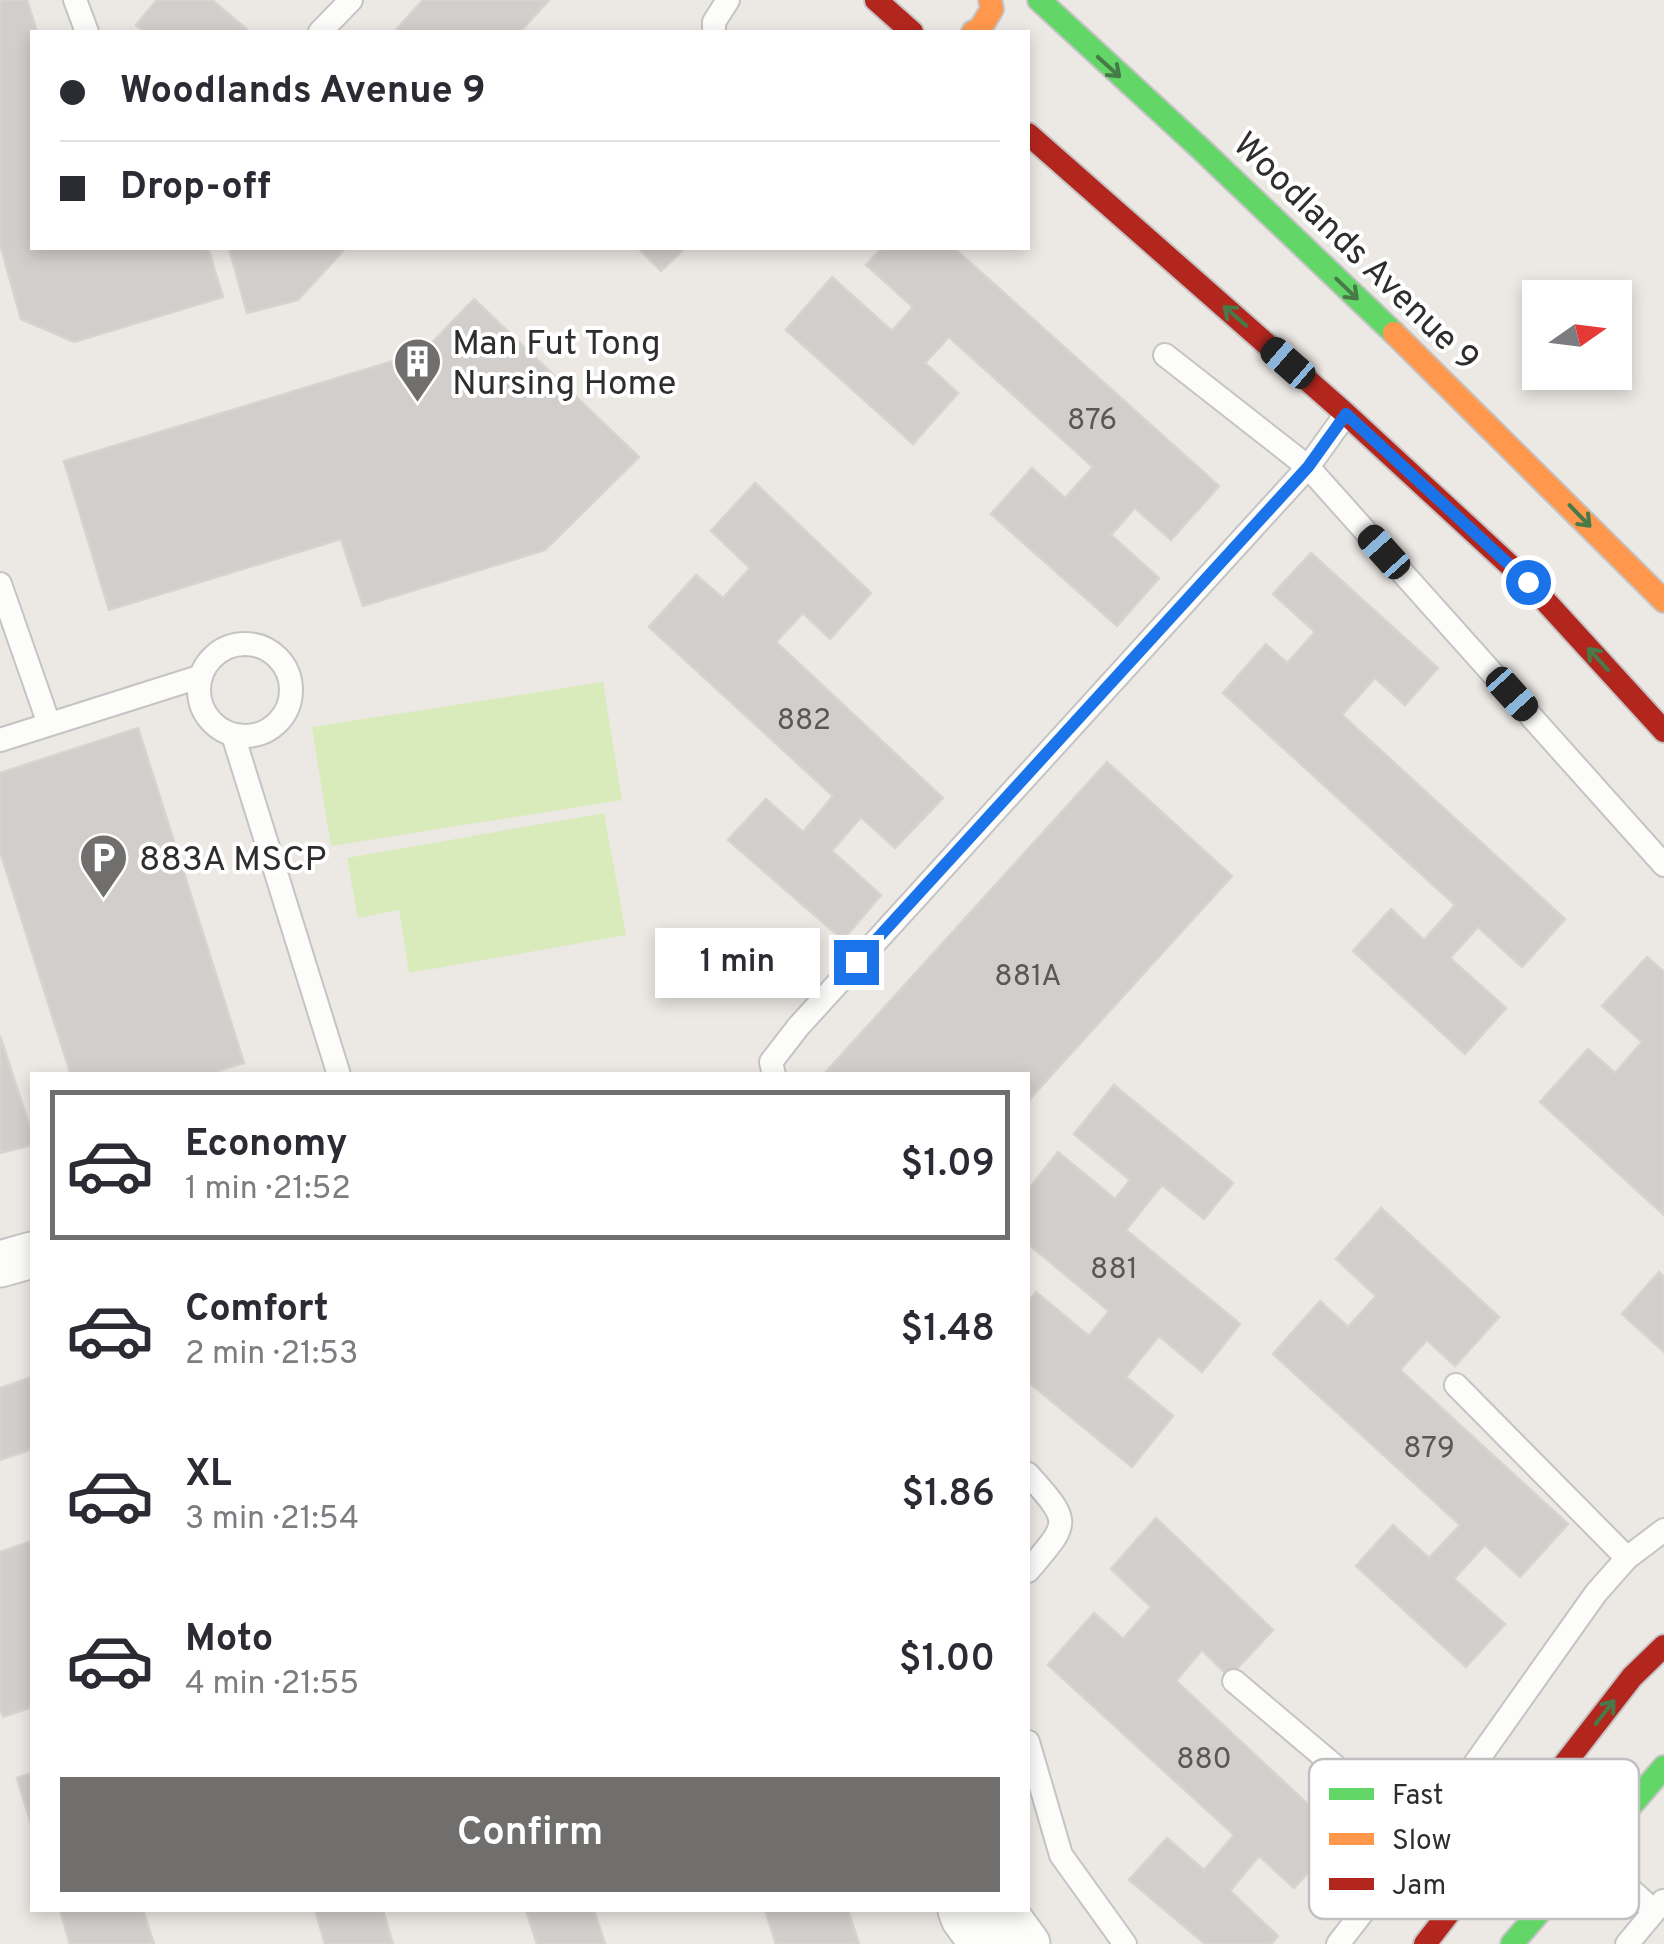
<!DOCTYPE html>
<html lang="en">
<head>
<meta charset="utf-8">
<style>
  :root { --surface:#fff; --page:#f2f2f3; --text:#2b2b33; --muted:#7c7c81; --line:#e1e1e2; --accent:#706f6e }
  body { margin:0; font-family:Overpass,sans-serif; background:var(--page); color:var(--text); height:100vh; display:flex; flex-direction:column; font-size:38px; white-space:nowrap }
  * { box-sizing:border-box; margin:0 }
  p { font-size:32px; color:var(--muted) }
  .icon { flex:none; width:55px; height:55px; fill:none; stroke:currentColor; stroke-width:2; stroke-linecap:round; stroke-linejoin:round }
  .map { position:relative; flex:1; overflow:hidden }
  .panel { position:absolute; left:30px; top:1072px; width:1000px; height:840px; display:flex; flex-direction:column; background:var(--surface); border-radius:0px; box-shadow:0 5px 15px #0003 }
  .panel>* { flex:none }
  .guide { position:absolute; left:30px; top:30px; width:1000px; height:220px; border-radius:0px; box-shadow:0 5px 15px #0003; display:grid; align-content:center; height:220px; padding:0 30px; background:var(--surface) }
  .needle { width:65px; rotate:76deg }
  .tools { position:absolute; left:1522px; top:280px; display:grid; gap:20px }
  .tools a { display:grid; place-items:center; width:110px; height:110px; border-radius:0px; background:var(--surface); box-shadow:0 5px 15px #0003; font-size:50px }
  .end { position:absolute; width:45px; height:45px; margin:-22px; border:12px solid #1a73e8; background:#fff; box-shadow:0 0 0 5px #fff }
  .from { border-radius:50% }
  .bubble { position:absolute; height:70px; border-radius:0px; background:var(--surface); box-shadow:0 5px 15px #0003; font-size:32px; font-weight:600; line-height:70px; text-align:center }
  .car { position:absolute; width:30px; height:60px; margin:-30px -15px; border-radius:12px; box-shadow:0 0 8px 2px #0007; background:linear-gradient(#222 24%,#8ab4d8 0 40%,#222 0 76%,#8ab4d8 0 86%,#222 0) }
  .guide b { display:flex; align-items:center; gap:35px; height:95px; font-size:38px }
  .guide b+b { border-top:2px solid var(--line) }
  .guide i { width:25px; height:25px; background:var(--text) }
  ul { padding:18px 0 0; list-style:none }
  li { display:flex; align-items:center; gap:30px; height:150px; margin:0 20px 15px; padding:0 10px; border:5px solid transparent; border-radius:0px }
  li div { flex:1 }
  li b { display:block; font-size:38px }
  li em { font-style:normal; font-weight:600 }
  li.on { border-color:var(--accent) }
  li>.icon { width:90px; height:90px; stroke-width:1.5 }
  .primary-button { display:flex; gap:20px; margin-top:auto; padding:20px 30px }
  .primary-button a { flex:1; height:115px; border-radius:0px; background:var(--accent); color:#fff; font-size:40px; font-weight:600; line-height:115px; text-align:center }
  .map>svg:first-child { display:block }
  .pitch { fill:#d9eabb }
  .building { fill:#d1cecb; stroke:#d7d4d0; stroke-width:2.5 }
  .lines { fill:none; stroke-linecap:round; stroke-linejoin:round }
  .lane-casing { stroke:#c5c4c5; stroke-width:26 }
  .street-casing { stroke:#c5c4c5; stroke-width:49 }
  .fast-casing { stroke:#c5c4c5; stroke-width:26 }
  .slow-casing { stroke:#c5c4c5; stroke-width:26 }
  .jam-casing { stroke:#c5c4c5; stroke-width:26 }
  .lane { stroke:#fcfcfb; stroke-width:22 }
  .street { stroke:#fcfcfb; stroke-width:45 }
  .fast { stroke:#63d668; stroke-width:22 }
  .slow { stroke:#ff974d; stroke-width:22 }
  .jam { stroke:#b3261e; stroke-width:22 }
  .oneway { stroke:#467a48 }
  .route { stroke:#1a73e8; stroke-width:12 }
  .labels { text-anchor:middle; stroke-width:8; stroke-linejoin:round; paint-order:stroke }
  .number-label { font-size:30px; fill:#585857 }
  .street-label { font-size:35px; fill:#2e2e2e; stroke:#fff }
  .poi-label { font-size:35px; fill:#2e2e2e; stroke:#fff; text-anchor:start }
  .key { fill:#fff; stroke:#c0c0c0; stroke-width:2.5 }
  .key-label { font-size:28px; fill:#2e2e2e }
</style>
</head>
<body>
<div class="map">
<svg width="1664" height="1944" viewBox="0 0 1664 1944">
  <rect width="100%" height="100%" fill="#ece8e4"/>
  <g class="pitch">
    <path d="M603 682 622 800 331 846 312 727Z"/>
    <path d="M604 813 626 935 409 973 399 910 358 918 347 858Z"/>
  </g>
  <g class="building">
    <path d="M0 0H27L37 32H32V248H208L223 297 74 342 21 319 0 244Z"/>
    <path d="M157 0H212L250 32H144L136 25Z"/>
    <path d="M423 0H549L520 32H394Z"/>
    <path d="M229 248H341L344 250 298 300 247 313Z"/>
    <path d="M638 248H685L661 271Z"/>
    <path d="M882 248H954L1219 486 1171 540 1135 508 1111 535 1159 578 1117 626 991 514 1032 468 1065 498 1093 467 949 337 925 363 958 393 913 444 786 330 832 277 892 331 913 307 866 265Z"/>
    <path d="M474 299 639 457 545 550 363 606 341 539 109 610 64 461 423 352Z"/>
    <path d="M755 483 871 593 830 639 803 613 776 642 943 798 895 848 861 817 832 851 881 895 843 940 728 840 766 799 803 832 833 796 649 627 696 575 723 598 750 568 711 531Z"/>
    <path d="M1311 553 1438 668 1405 705 1375 678 1342 715 1565 919 1522 967 1478 927 1450 958 1506 1008 1465 1054 1353 951 1391 909 1424 940 1455 905 1223 693 1266 644 1287 663 1315 632 1273 594Z"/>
    <path d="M138 728 244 1063 205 1075H71L0 851V773Z"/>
    <path d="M1107 762 1232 876 1028 1101V1075H823Z"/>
    <path d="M1647 957 1664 972V1215L1540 1102 1588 1049 1615 1073 1642 1042 1602 1006Z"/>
    <path d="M0 1036 32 1134V1145L0 1153Z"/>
    <path d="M1114 1085 1233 1183 1204 1219 1162 1185 1126 1230 1240 1324 1202 1372 1159 1336 1126 1377 1173 1416 1132 1467 1028 1382V1302L1036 1292 1089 1336 1109 1311 1028 1244V1190L1058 1152 1115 1199 1130 1180 1074 1134Z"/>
    <path d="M1381 1208 1499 1317 1455 1366 1427 1340 1400 1370 1568 1524 1520 1577 1485 1545 1454 1579 1505 1624 1466 1667 1356 1566 1393 1525 1429 1558 1460 1525 1273 1354 1320 1301 1348 1327 1376 1296 1336 1259Z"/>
    <path d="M1659 1272 1664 1277V1352L1622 1314Z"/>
    <path d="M32 1377V1449L0 1460V1388Z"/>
    <path d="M1156 1518 1273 1630 1229 1677 1202 1650 1176 1681 1342 1836 1294 1888 1259 1856 1230 1891 1278 1936 1271 1944H1205L1129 1880 1167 1838 1204 1870 1234 1835 1048 1665 1094 1613 1123 1639 1151 1607 1111 1569Z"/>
    <path d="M32 1541V1707L3 1717 0 1708V1552Z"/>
    <path d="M32 1773V1827L17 1778Z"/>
    <path d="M60 1910H143L154 1944H70Z"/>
    <path d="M315 1910H383L393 1944H325Z"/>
    <path d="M526 1910H594L605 1944H537Z"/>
    <path d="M765 1910H848L859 1944H776Z"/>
  </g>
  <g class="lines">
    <defs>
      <g id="lane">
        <path d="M75 0 87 32"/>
        <path d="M714 28V22L728 0"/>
        <path d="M320 32 351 0"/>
        <path d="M1165 355 1308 467 1664 865"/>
        <path d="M0 584 49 724"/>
        <circle cx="245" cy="690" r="46"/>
        <path d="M233 735 339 1075"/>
        <path d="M0 740 199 677"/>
        <path d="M774 1075 771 1062 798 1027 1308 467 1346 414"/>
        <path d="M1456 1385 1627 1558"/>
        <path d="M1028 1474C1073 1524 1069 1522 1028 1571"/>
        <path d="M1234 1681 1420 1838"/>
        <path d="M1028 1742 1061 1855 1125 1944"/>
        <path d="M1535 1802 1654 1911"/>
        <path d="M1338 1944 1450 1799 1596 1593 1627 1558 1664 1530"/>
        <path d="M1627 1944 1663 1901"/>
      </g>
      <g id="street">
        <path d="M0 1264 32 1255"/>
        <path d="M961 1910 964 1918 983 1944"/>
        <path d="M1002 1910 1027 1944"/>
      </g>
      <g id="fast">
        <path d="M1039 0 1201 149 1394 333"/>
        <path d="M1512 1944 1664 1767"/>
      </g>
      <g id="slow">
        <path d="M973 32 980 29 992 9 990 0"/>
        <path d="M1394 333 1664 601"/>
      </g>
      <g id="jam">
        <path d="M876 0 912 32"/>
        <path d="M1028 134 1346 414 1528 582 1664 731"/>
        <path d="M1425 1944 1632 1677 1664 1646"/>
      </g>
    </defs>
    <use href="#lane" class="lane-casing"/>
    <use href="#street" class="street-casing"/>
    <use href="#fast" class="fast-casing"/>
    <use href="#slow" class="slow-casing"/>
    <use href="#jam" class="jam-casing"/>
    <use href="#lane" class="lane"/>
    <use href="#street" class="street"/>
    <use href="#fast" class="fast"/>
    <use href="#slow" class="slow"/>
    <use href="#jam" class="jam"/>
  </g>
  <defs><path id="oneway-shaft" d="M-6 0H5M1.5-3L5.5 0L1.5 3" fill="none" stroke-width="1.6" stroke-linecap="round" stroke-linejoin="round" transform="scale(2.5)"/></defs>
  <g class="oneway">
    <use href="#oneway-shaft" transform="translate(1109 67) rotate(42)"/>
    <use href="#oneway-shaft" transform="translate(1347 289) rotate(44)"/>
    <use href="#oneway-shaft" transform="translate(1235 316) rotate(-139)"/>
    <use href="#oneway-shaft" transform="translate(1580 516) rotate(46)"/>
    <use href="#oneway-shaft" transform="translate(1598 659) rotate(-132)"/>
    <use href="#oneway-shaft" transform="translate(1605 1712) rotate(-52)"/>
  </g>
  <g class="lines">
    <path class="route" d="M856 962 1308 467 1346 414 1528 582"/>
  </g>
  <defs>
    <symbol id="building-pin" viewBox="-11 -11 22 30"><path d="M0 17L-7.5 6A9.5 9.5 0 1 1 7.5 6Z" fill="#706f6e" stroke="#fff"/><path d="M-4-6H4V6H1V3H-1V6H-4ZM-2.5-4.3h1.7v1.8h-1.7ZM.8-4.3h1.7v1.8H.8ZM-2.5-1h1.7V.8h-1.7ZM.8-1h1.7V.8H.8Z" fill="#fff"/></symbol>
    <symbol id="parking-pin" viewBox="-11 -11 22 30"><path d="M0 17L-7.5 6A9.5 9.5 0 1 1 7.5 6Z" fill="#706f6e" stroke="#fff"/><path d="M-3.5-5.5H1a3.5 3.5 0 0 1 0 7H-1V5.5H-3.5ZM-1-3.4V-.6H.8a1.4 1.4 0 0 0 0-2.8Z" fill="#fff"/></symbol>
  </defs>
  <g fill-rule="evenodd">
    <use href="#building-pin" x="390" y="334" width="55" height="75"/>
    <use href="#parking-pin" x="76" y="830" width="55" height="75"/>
  </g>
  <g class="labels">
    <g class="number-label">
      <text x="1092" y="429">876</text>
      <text x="804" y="729">882</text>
      <text x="1028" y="985">881A</text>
      <text x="1114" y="1278">881</text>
      <text x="1429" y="1457">879</text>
      <text x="1204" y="1768">880</text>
    </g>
    <g class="street-label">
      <text transform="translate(1357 251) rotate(44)" y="12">Woodlands Avenue 9</text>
    </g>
    <g class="poi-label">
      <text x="452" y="354">Man Fut Tong<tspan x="452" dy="40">Nursing Home</tspan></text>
      <text x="139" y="870">883A MSCP</text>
    </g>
  </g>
  <rect x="1309" y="1759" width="330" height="160" rx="15" class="key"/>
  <rect x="1329" y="1788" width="45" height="12" fill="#63d668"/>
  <rect x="1329" y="1833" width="45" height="12" fill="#ff974d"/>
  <rect x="1329" y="1878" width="45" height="12" fill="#b3261e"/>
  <g class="key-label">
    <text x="1392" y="1804">Fast</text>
    <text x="1392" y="1849">Slow</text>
    <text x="1392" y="1894">Jam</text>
  </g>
</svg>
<div class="tools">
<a><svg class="needle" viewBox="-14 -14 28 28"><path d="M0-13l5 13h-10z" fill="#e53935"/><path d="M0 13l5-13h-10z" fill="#7c7c81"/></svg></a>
</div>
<i class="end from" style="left:1528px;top:582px"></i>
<i class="end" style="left:856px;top:962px"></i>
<div class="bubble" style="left:655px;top:928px;width:165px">1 min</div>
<i class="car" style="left:1288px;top:363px;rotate:311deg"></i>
<i class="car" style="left:1384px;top:552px;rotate:318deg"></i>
<i class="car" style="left:1512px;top:694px;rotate:138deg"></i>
<div class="guide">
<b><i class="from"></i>Woodlands Avenue 9</b>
<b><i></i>Drop-off</b>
</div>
<section class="panel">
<ul>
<li class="on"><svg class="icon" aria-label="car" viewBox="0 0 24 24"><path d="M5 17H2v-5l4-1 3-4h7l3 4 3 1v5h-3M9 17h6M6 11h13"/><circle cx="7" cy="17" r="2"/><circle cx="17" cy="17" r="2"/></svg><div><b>Economy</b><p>1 min · 21:52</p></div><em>$1.09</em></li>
<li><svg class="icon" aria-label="car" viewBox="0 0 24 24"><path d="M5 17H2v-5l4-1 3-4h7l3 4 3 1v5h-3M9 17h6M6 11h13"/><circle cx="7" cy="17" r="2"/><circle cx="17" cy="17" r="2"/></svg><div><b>Comfort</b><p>2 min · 21:53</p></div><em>$1.48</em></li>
<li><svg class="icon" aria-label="car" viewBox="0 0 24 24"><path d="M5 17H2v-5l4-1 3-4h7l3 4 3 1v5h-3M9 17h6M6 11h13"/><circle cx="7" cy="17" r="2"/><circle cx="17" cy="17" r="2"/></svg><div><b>XL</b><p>3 min · 21:54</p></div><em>$1.86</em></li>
<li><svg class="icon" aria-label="car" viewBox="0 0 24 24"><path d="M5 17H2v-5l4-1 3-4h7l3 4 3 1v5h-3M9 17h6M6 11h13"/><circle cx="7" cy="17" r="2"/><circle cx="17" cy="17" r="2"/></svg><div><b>Moto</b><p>4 min · 21:55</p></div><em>$1.00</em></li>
</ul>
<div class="primary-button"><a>Confirm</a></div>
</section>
</div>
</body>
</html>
